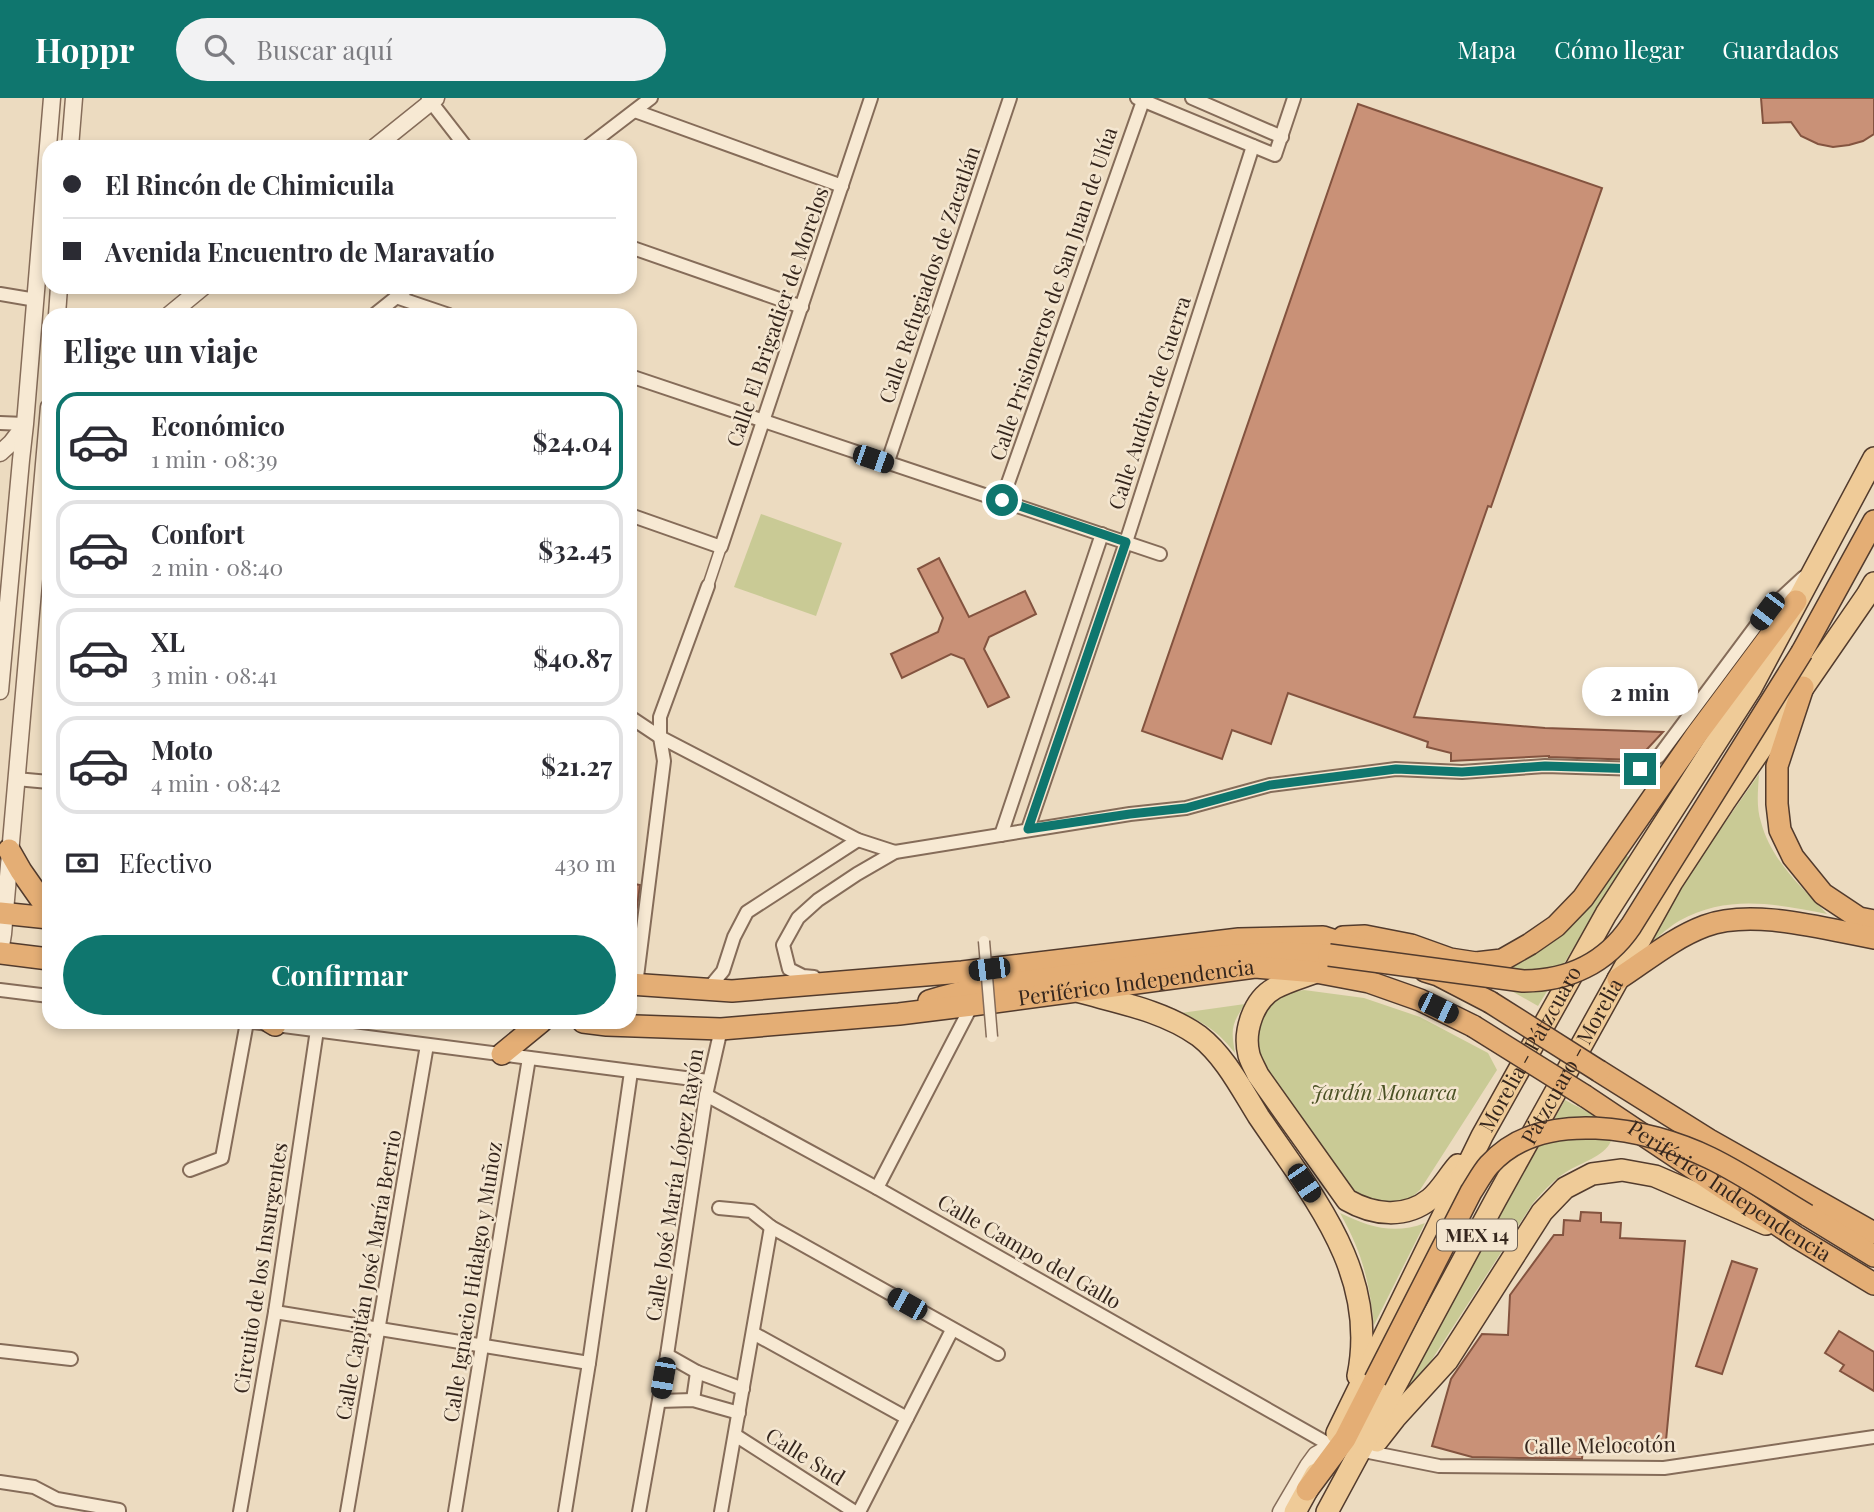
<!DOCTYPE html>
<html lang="es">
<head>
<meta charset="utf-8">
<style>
  :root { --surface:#fff; --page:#f2f2f3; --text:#2b2b33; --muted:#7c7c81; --line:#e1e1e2; --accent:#0f766e }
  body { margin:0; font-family:"Playfair Display",serif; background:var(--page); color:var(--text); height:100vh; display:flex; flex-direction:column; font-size:26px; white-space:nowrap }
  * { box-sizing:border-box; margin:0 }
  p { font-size:23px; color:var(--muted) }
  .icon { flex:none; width:38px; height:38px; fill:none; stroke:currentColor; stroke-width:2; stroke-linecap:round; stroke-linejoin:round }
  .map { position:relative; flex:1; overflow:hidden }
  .side { position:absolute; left:42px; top:210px; width:595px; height:721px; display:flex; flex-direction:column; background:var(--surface); border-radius:21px; box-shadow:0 4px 10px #0003 }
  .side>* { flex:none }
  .guide { position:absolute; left:42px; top:42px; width:595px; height:154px; border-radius:21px; box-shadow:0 4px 10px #0003; display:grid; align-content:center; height:154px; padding:0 21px; background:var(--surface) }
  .end { position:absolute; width:32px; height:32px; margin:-16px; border:9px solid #0f766e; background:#fff; box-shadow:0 0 0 4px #fff }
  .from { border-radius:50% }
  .bubble { position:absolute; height:49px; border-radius:24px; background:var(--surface); box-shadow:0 4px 10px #0003; font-size:23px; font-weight:700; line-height:49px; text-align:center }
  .car { position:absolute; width:21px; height:42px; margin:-21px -10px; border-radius:9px; box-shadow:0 0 5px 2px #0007; background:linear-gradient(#222 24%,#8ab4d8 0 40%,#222 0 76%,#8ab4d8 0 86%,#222 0) }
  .guide b { display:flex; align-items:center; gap:24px; height:66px; font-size:26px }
  .guide b+b { border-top:2px solid var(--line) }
  .guide i { width:18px; height:18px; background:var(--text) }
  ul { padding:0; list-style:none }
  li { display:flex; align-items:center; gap:21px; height:98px; margin:0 14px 10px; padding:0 7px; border:4px solid var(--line); border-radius:21px }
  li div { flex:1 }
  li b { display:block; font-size:26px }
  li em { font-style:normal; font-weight:700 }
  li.on { border-color:var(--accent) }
  li>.icon { width:63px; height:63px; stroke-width:1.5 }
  h2 { padding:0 21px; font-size:32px; line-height:84px }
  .pay { display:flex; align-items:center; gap:18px; height:77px; padding:0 21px; font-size:26px }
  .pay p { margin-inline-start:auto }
  .cta { display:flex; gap:14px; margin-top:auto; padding:14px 21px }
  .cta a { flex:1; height:80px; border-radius:42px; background:var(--accent); color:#fff; font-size:28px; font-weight:700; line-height:80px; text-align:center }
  header { display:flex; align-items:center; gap:42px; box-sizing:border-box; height:98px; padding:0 35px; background:var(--accent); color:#fff }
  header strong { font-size:33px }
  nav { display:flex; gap:38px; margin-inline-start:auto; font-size:24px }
  .search { width:490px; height:63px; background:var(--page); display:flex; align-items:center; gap:18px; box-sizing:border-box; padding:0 24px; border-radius:38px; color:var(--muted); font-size:26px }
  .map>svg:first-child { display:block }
  .green { fill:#c9ca95 }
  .building { fill:#c99177; stroke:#83533f; stroke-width:2 }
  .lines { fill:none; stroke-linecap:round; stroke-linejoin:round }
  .pedestrian-casing { stroke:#856c59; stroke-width:13 }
  .minor-casing { stroke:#856c59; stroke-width:16 }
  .tertiary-casing { stroke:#856c59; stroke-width:19 }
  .primary-casing { stroke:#523b2d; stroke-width:24 }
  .trunk-casing { stroke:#523b2d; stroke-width:24 }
  .pedestrian { stroke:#f7e9d3; stroke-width:10 }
  .minor { stroke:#f7e9d3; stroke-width:12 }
  .tertiary { stroke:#f7e9d3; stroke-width:16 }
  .primary { stroke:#efcb98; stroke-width:21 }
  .trunk { stroke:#e4ae75; stroke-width:21 }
  .pedestrian-bridge-casing { stroke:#856c59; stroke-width:13; stroke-linecap:butt }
  .trunk-bridge-casing { stroke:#523b2d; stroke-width:24; stroke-linecap:butt }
  .pedestrian-bridge { stroke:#f7e9d3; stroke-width:10 }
  .trunk-bridge { stroke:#e4ae75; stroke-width:21 }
  .route { stroke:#0f766e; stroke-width:9 }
  .labels { text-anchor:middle; stroke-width:5; stroke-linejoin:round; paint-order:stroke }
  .shield { fill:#f4e6d0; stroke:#6e6053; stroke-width:2 }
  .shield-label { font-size:19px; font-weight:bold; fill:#35261d }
  .street-label { font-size:21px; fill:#35261d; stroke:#f4e6d0 }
  .park-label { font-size:21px; font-style:italic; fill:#4a5124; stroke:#f4e6d0 }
</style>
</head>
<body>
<header>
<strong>Hoppr</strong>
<div class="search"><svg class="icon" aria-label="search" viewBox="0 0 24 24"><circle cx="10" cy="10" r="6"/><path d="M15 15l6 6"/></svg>Buscar aquí</div>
<nav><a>Mapa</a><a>Cómo llegar</a><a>Guardados</a></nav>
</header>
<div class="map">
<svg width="1874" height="1414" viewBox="0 0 1874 1414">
  <rect width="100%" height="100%" fill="#ecdbc0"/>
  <g class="green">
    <path d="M761 416 842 445 816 518 734 489Z"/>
    <path d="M1759 676C1758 692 1756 709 1761 724 1771 762 1801 789 1827 816 1775 806 1728 796 1679 823 1667 830 1656 841 1645 850L1703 756Z"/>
    <path d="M1624 757 1629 759 1538 908 1485 878Z"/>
    <path d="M1304 892 1364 900 1420 919 1488 955 1497 972 1420 1092C1416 1095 1410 1102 1406 1103 1392 1108 1366 1100 1354 1093L1267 975 1257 954 1259 920 1277 897Z"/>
    <path d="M1245 906C1231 927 1231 931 1235 955 1218 934 1206 925 1181 915Z"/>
    <path d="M1565 1002C1574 1007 1603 1021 1608 1028 1623 1050 1588 1062 1575 1069 1567 1073 1558 1079 1552 1085 1545 1091 1539 1098 1533 1105L1420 1280 1400 1294Z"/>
    <path d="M1340 1115C1369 1129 1394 1137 1425 1125L1374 1227C1369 1182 1362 1154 1340 1115Z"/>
  </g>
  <g class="building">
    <path d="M1761 0H1874V36L1863 43 1849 47 1833 49 1818 46 1801 38 1791 24 1763 25Z"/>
    <path d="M1358 6 1602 90 1491 409 1488 408 1414 619 1545 630 1663 634 1637 662 1549 659V658L1451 663V655L1427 649 1428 644 1288 595 1271 646 1232 632 1222 661 1142 633Z"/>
    <path d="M939 460 969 519 1025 493 1036 516 989 539 984 551 1009 599 988 609 964 561 951 556 902 580 891 556 938 534 943 520 918 471Z"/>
    <path d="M630 785 640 787 631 854H630Z"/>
    <path d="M1581 1114 1601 1115V1124L1621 1125 1620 1140 1685 1143 1665 1353 1583 1350 1582 1361 1519 1360 1472 1359 1432 1348 1451 1281 1482 1236 1508 1237 1510 1197 1554 1137H1563L1564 1122 1580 1123Z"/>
    <path d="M1732 1163 1757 1171 1722 1276 1696 1268Z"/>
    <path d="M1839 1233 1874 1254V1293L1840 1273 1844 1267 1825 1255Z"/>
  </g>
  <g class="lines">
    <defs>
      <path id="pedestrian" d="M708 488 721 449"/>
      <g id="minor">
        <path d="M428 0 466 49"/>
        <path d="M1137 0 1275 57 1294 0"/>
        <path d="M1192 0 1282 39"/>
        <path d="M635 13 842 88"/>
        <path d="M587 49 651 0"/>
        <path d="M630 149 802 209"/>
        <path d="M0 196 36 202"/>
        <path d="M396 199 449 217"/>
        <path d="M374 217 409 189"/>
        <path d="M630 278 1160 456"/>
        <path d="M0 325 25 326"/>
        <path d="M887 366 1010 0"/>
        <path d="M1002 402 1143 3"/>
        <path d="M630 417 721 449 871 0"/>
        <path d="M630 619 660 639 858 742 895 754"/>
        <path d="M16 681 49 684"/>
        <path d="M1028 731 1126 444 1253 48"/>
        <path d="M1001 737 1102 436"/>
        <path d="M814 879 803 878 789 871 783 847 798 820 818 802 857 776 895 754 1130 716 1186 710 1270 687 1396 671 1462 674 1545 668 1640 671 1659 658 1767 513 1804 479"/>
        <path d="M636 887 664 663 660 639V619L708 488"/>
        <path d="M708 891 723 873 734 839 747 814 858 742"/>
        <path d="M0 892 49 898"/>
        <path d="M252 924 708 983"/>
        <path d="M706 997 877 1090 1332 1348"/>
        <path d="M190 1072 222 1060 247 924"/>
        <path d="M877 1090 972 907"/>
        <path d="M719 1110 751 1113 771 1129 998 1256"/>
        <path d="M275 1214 589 1265"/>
        <path d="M753 1235 907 1320"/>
        <path d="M0 1253 71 1261"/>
        <path d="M667 1257 697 1274 743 1291"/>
        <path d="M693 1302 697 1274"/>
        <path d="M659 1303 693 1302 739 1315"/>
        <path d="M735 1337 855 1414"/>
        <path d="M1369 1354 1439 1368 1664 1370 1874 1339"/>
        <path d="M0 1384 34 1389 57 1401 119 1412V1414"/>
        <path d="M240 1414 275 1214 317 932"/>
        <path d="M347 1414 427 947"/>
        <path d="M455 1414 529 960"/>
        <path d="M565 1414 589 1265 631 974"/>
        <path d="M639 1414 667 1257 706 997 721 931"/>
        <path d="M721 1414 771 1129"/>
        <path d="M859 1414 952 1232"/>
      </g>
      <g id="tertiary">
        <path d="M70 49 74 0"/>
        <path d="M375 49 436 0"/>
        <path d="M57 217 59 189"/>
        <path d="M169 217 203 189"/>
        <path d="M0 355 11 345 24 328"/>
        <path d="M0 593 21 362 25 326 52 0"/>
        <path d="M0 854 3 836 49 309"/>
        <path d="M1281 1414 1308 1368 1316 1357 1332 1348"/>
      </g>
      <g id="primary">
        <path d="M1316 874C1303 879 1288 883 1275 890 1253 902 1243 934 1249 957 1251 964 1255 970 1258 977L1347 1102C1373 1117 1405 1121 1430 1101 1441 1092 1449 1077 1458 1067"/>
        <path d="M1080 894C1120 905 1164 913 1199 938 1225 958 1242 992 1259 1019 1313 1099 1379 1175 1358 1278"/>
        <path id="s1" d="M1337 1335 1482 1038 1606 816 1751 590 1874 360"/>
        <path d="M1377 1343 1395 1320 1447 1263 1542 1114 1565 1090 1592 1076 1622 1072 1655 1078 1766 1126"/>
        <path d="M1295 1414 1316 1376"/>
        <path id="s2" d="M1327 1414 1495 1103 1672 784 1725 703 1867 497 1874 485"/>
      </g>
      <g id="trunk">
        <path d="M1802 554 1874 423"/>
        <path d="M1803 589 1777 668V706L1780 732 1793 759 1823 796 1859 820 1874 823"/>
        <path d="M9 752 21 773 49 813"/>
        <path d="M0 815 49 820"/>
        <path d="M1343 839 1365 838 1411 847 1450 861 1476 865 1502 862 1530 846 1556 828 1583 800 1697 636 1796 503"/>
        <path d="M0 855 49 861"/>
        <path d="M1425 873 1438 877 1490 904"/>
        <path d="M1618 881C1646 863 1673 840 1705 828 1752 810 1825 831 1874 840"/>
        <path d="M630 886 732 893 962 874 1239 841 1323 839 1381 858"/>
        <path d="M929 903C980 887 1030 883 1083 876 1163 865 1247 850 1329 857"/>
        <path d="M270 924 275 927"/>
        <path id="s3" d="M583 924 607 927 721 931 899 916 972 907 1255 869 1316 874 1369 884 1420 902 1473 928"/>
        <path d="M502 956 541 924"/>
        <path d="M1599 973 1709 1042 1874 1135"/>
        <path id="s4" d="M1585 998 1796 1139 1874 1186"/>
        <path d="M1807 1117 1874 1158"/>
        <path d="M1307 1392 1345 1341 1375 1282"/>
      </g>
    </defs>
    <use href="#pedestrian" class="pedestrian-casing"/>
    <use href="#minor" class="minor-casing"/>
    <use href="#tertiary" class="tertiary-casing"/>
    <use href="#primary" class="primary-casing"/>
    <use href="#trunk" class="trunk-casing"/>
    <use href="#pedestrian" class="pedestrian"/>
    <use href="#minor" class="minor"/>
    <use href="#tertiary" class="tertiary"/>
    <use href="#primary" class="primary"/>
    <use href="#trunk" class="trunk"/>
    <defs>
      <path id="pedestrian-bridge" d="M984 843 992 939"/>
      <g id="trunk-bridge">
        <path d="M1329 857 1523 883C1568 883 1606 865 1631 828L1802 554"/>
        <path d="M1490 904 1599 973"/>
        <path d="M1473 928 1585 998"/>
        <path d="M1375 1282 1471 1094C1477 1085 1482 1075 1489 1067 1542 1008 1648 1030 1710 1060 1743 1076 1775 1098 1807 1117"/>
      </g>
    </defs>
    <use href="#pedestrian-bridge" class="pedestrian-bridge-casing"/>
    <use href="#trunk-bridge" class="trunk-bridge-casing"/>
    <use href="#pedestrian-bridge" class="pedestrian-bridge"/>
    <use href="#trunk-bridge" class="trunk-bridge"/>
  </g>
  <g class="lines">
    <path class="route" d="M1002 402 1126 444 1028 731 1130 716 1186 710 1270 687 1396 671 1462 674 1545 668 1640 671"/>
  </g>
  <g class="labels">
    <rect class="shield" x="1437" y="1121.5" width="80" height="31" rx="5"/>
    <g class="shield-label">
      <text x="1477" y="1144">MEX 14</text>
    </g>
    <g class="street-label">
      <text transform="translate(930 177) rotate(-71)" y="7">Calle Refugiados de Zacatlán</text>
      <text transform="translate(1054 196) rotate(-71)" y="7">Calle Prisioneros de San Juan de Ulúa</text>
      <text transform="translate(778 219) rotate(-71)" y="7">Calle El Brigadier de Morelos</text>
      <text transform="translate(1150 305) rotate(-72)" y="7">Calle Auditor de Guerra</text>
      <text dy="7" stroke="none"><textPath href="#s3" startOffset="556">Periférico Independencia</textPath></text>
      <text dy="7" stroke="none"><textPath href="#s1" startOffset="430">Morelia - Pátzcuaro</textPath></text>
      <text dy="7" stroke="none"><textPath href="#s2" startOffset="513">Pátzcuaro - Morelia</textPath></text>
      <text transform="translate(675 1087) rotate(-81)" y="7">Calle José María López Rayón</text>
      <text dy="7" stroke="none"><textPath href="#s4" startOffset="173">Periférico Independencia</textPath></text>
      <text transform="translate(1029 1154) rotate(30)" y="7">Calle Campo del Gallo</text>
      <text transform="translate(261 1170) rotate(-81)" y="7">Circuito de los Insurgentes</text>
      <text transform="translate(369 1177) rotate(-80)" y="7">Calle Capitán José María Berrio</text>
      <text transform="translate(473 1184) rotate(-81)" y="7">Calle Ignacio Hidalgo y Muñoz</text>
      <text transform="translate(1600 1348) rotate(-1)" y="7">Calle Melocotón</text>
      <text transform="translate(805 1359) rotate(32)" y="7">Calle Sud</text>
    </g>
    <g class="park-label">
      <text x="1384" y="1002">Jardín Monarca</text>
    </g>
  </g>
</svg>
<i class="end from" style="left:1002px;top:402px"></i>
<i class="end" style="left:1640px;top:671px"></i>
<div class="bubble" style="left:1582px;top:569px;width:116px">2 min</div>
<i class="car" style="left:873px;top:361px;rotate:109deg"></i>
<i class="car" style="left:1767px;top:513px;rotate:217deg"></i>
<i class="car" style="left:989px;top:871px;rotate:263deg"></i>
<i class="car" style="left:1438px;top:910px;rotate:116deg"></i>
<i class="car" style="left:1304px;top:1085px;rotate:146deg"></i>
<i class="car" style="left:907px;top:1206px;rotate:299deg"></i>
<i class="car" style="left:663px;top:1280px;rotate:190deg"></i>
<div class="guide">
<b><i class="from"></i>El Rincón de Chimicuila</b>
<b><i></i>Avenida Encuentro de Maravatío</b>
</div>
<section class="side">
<h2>Elige un viaje</h2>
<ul>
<li class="on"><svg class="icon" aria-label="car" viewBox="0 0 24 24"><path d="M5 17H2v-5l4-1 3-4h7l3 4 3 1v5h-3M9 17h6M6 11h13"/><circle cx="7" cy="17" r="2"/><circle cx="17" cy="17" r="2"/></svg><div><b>Económico</b><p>1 min · 08:39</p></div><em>$24.04</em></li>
<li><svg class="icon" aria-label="car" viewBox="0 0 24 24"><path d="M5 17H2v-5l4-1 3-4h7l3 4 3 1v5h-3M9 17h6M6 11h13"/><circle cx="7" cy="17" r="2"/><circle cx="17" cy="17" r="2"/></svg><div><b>Confort</b><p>2 min · 08:40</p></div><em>$32.45</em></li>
<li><svg class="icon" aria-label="car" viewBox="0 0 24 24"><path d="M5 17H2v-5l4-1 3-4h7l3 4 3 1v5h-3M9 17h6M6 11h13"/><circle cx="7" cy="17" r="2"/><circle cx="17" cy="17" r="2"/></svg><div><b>XL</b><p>3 min · 08:41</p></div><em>$40.87</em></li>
<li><svg class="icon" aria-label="car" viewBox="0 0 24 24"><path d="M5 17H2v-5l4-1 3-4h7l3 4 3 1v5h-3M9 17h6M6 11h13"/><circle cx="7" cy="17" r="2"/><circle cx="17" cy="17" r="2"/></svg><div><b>Moto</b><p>4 min · 08:42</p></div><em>$21.27</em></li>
</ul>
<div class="pay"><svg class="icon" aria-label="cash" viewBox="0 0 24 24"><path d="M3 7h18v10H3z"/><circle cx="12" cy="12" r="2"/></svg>Efectivo<p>430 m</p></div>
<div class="cta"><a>Confirmar</a></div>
</section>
</div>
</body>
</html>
